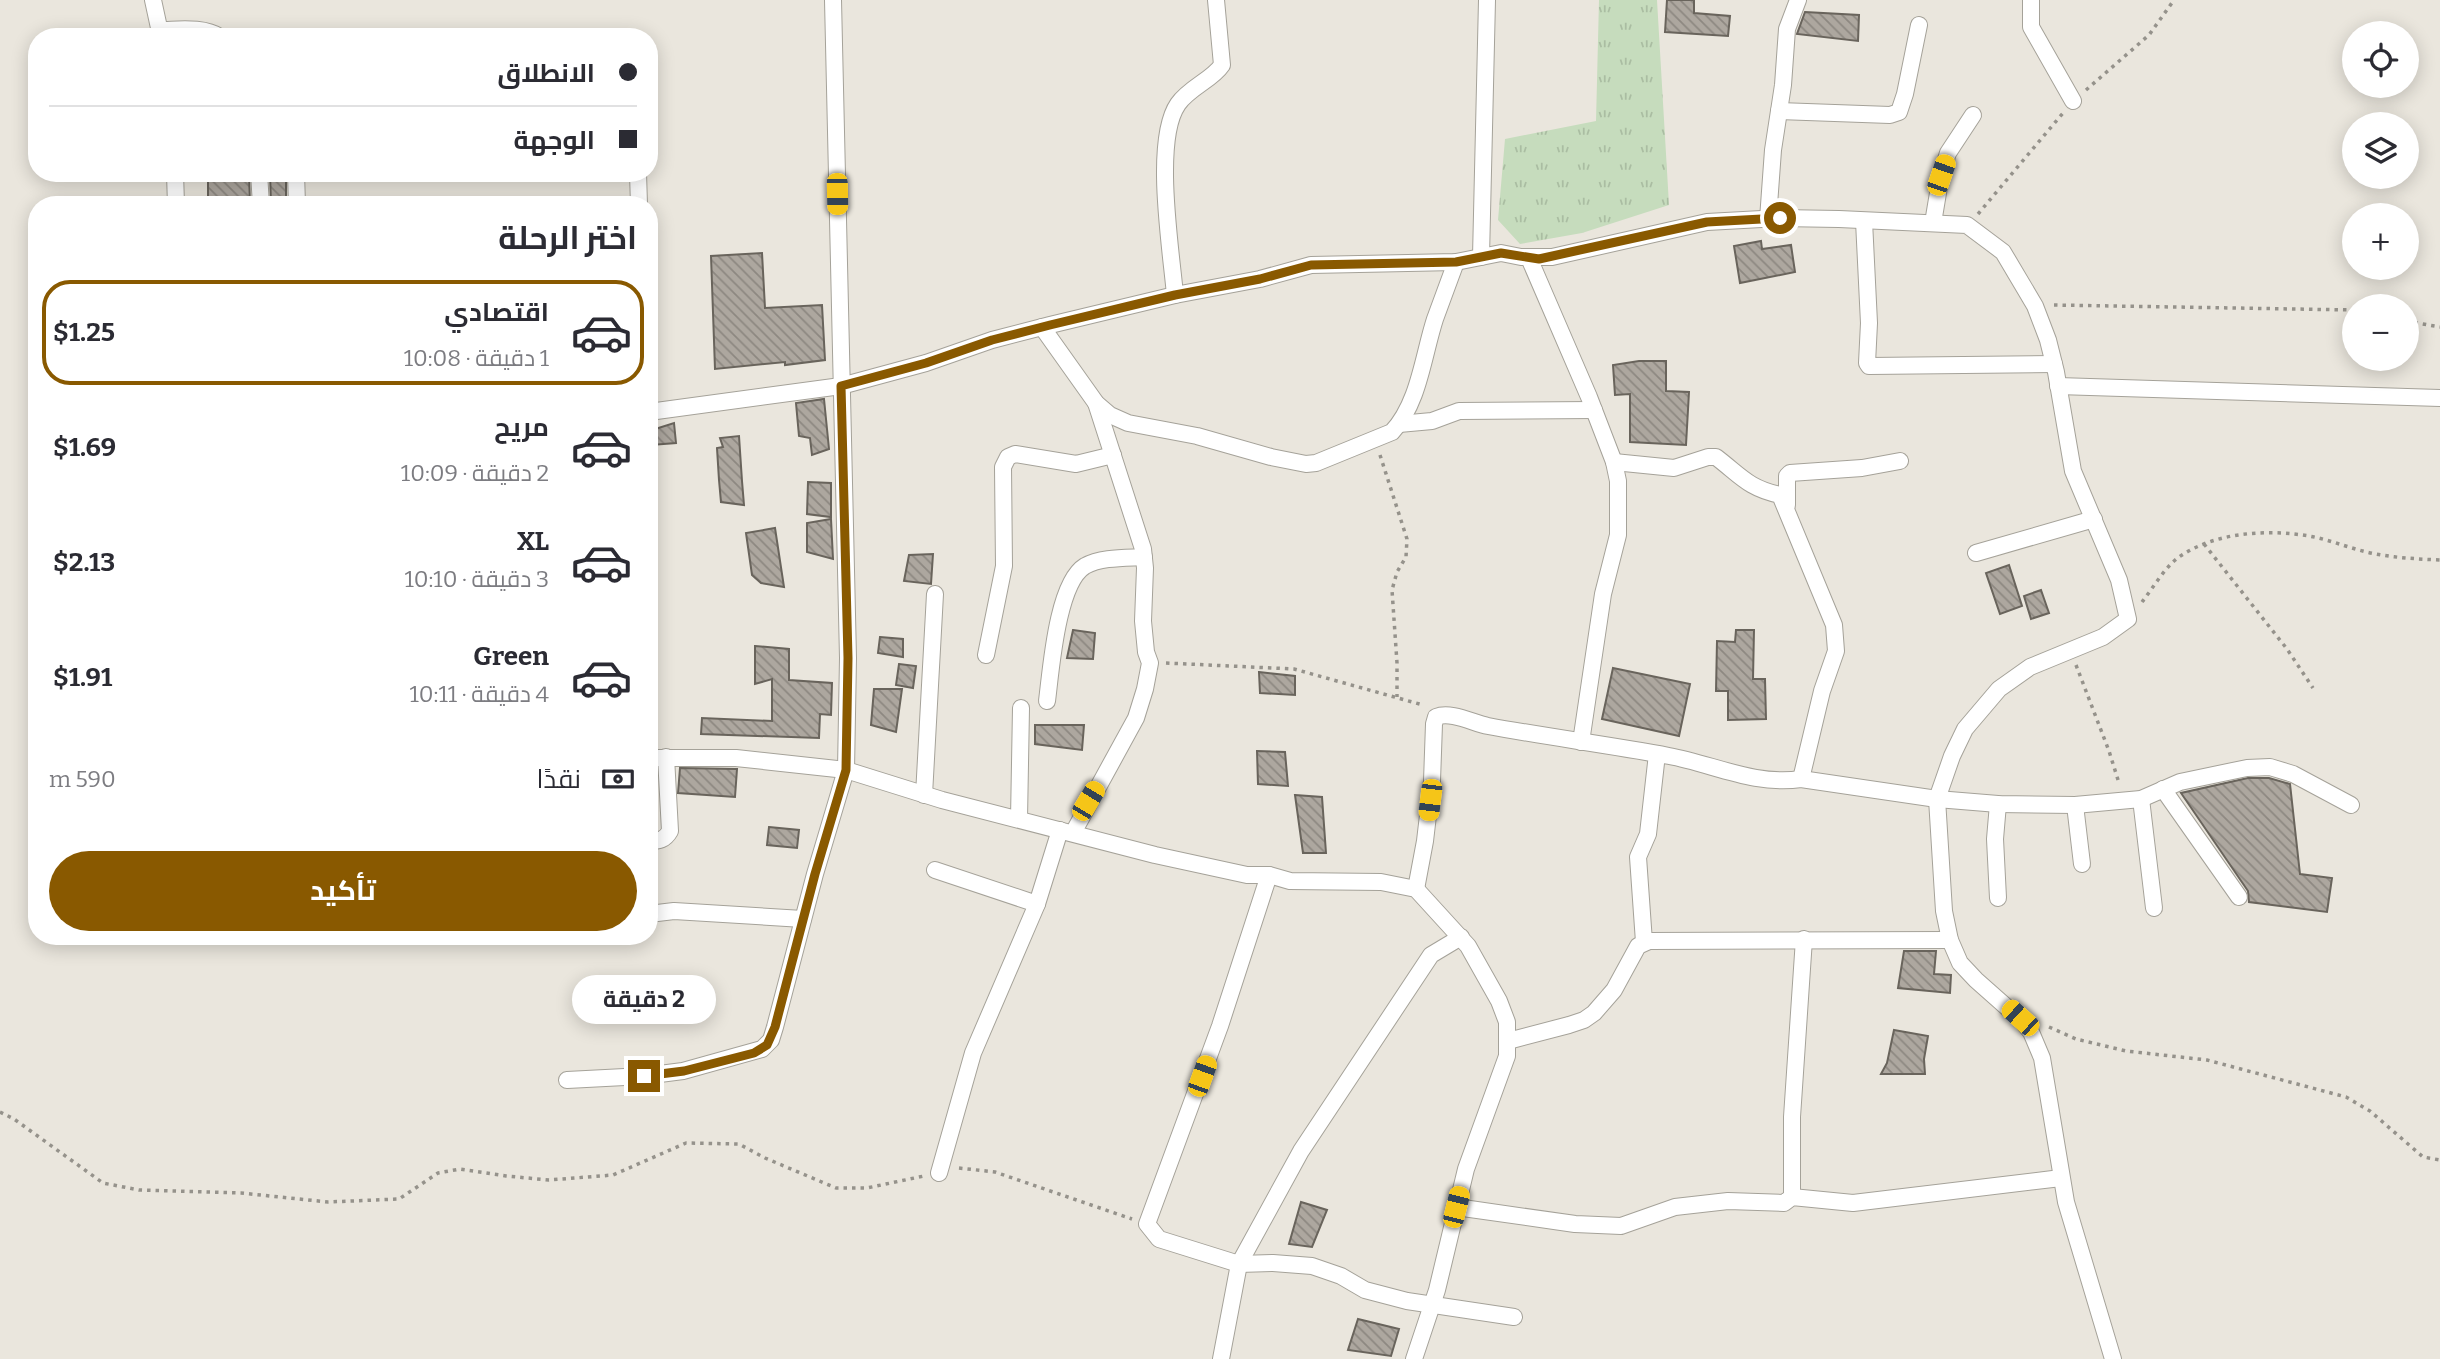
<!DOCTYPE html>
<html lang="ar">
<head>
<meta charset="utf-8">
<style>
  :root { --surface:#fff; --page:#f2f2f3; --text:#2b2b33; --muted:#7c7c81; --line:#e1e1e2; --accent:#895900 }
  body { margin:0; font-family:Bitter,Cairo,serif; background:var(--page); color:var(--text); direction:rtl; height:100vh; display:flex; flex-direction:column; font-size:26px; white-space:nowrap }
  * { box-sizing:border-box; margin:0 }
  p { font-size:23px; color:var(--muted) }
  .icon { flex:none; width:38px; height:38px; fill:none; stroke:currentColor; stroke-width:2; stroke-linecap:round; stroke-linejoin:round }
  .map { position:relative; flex:1; overflow:hidden; direction:ltr }
  .side { position:absolute; left:28px; top:196px; width:630px; height:749px; display:flex; flex-direction:column; background:var(--surface); border-radius:28px; box-shadow:0 4px 18px #0003; direction:rtl }
  .side>* { flex:none }
  .top-card { position:absolute; left:28px; top:28px; width:630px; height:154px; border-radius:28px; box-shadow:0 4px 18px #0003; direction:rtl; display:grid; align-content:center; height:154px; padding:0 21px; background:var(--surface) }
  .fabs { position:absolute; left:2342px; top:21px; display:grid; gap:14px }
  .fabs a { display:grid; place-items:center; width:77px; height:77px; border-radius:50%; background:var(--surface); box-shadow:0 4px 18px #0003; font-size:35px }
  .end { position:absolute; width:32px; height:32px; margin:-16px; border:9px solid #895900; background:#fff; box-shadow:0 0 0 4px #fff }
  .from { border-radius:50% }
  .bubble { position:absolute; height:49px; border-radius:24px; background:var(--surface); box-shadow:0 4px 18px #0003; font-size:23px; font-weight:700; line-height:49px; text-align:center; direction:rtl }
  .car { position:absolute; width:21px; height:42px; margin:-21px -10px; border-radius:9px; box-shadow:0 0 5px 2px #0007; background:linear-gradient(#f5c518 24%,#345 0 40%,#f5c518 0 76%,#345 0 86%,#f5c518 0) }
  .top-card b { display:flex; align-items:center; gap:24px; height:66px; font-size:26px }
  .top-card b+b { border-top:2px solid var(--line) }
  .top-card i { width:18px; height:18px; background:var(--text) }
  ul { padding:0; list-style:none }
  li { display:flex; align-items:center; gap:21px; height:105px; margin:0 14px 10px; padding:0 7px; border:4px solid transparent; border-radius:28px }
  li div { flex:1 }
  li b { display:block; font-size:26px }
  li em { font-style:normal; font-weight:700 }
  li.on { border-color:var(--accent) }
  li>.icon { width:63px; height:63px; stroke-width:1.5 }
  h2 { padding:0 21px; font-size:32px; line-height:84px }
  .pay { display:flex; align-items:center; gap:18px; height:77px; padding:0 21px; font-size:26px }
  .pay p { margin-inline-start:auto }
  .button { display:flex; gap:14px; margin-top:auto; padding:14px 21px }
  .button a { flex:1; height:80px; border-radius:42px; background:var(--accent); color:#fff; font-size:28px; font-weight:700; line-height:80px; text-align:center }
  .map>svg:first-child { display:block }
  .grass { fill:url(#grass-tufts) }
  .building { fill:url(#building-back-hatch); stroke:#69645c; stroke-width:2 }
  .lines { fill:none; stroke-linecap:round; stroke-linejoin:round }
  .street-casing { stroke:#a5a299; stroke-width:18 }
  .path { stroke:#95928b; stroke-width:3.5; stroke-dasharray:3.5 5; stroke-linecap:butt }
  .street { stroke:#fff; stroke-width:16 }
  .route { stroke:#895900; stroke-width:9 }
</style>
</head>
<body>
<div class="map">
<svg width="2440" height="1359" viewBox="0 0 2440 1359">
  <defs>
    <pattern id="grass-tufts" width="24" height="20" patternUnits="userSpaceOnUse" patternTransform="scale(1.75)"><rect width="24" height="20" fill="#c6dcbd"/><path d="M3 7l-1-3M5 7V3M7 7l1-3M15 17l-1-3M17 17v-4M19 17l1-3" fill="none" stroke="#aabda2"/></pattern>
    <pattern id="building-back-hatch" width="6" height="6" patternUnits="userSpaceOnUse" patternTransform="scale(1.75)"><rect width="6" height="6" fill="#ada79f"/><path d="M-1 5l2 2M0 0l6 6M5-1l2 2" fill="none" stroke="#8d8881"/></pattern>
  </defs>
  <rect width="100%" height="100%" fill="#eae6dd"/>
  <path class="grass" d="M1599 0H1657L1669 205 1582 233 1520 244 1498 220 1505 139 1596 121Z"/>
  <g class="building">
    <path d="M1667 0H1694V13L1730 16 1728 36 1665 32Z"/>
    <path d="M1805 12 1859 15 1858 41 1797 34Z"/>
    <path d="M208 173H249L250 205H208Z"/>
    <path d="M270 173H286V205H271Z"/>
    <path d="M1761 241 1762 249 1791 245 1795 272 1740 283 1734 246Z"/>
    <path d="M762 253 765 308 822 305 825 360 785 365V362L715 369 711 256Z"/>
    <path d="M1639 361H1666V391L1689 392 1686 445 1630 442V394L1615 395 1613 365Z"/>
    <path d="M824 399 829 449 812 455 810 438 799 436 796 403Z"/>
    <path d="M674 423 676 443 651 445 649 431Z"/>
    <path d="M739 436 742 481 744 505 721 502 719 480 717 448 723 447 720 438Z"/>
    <path d="M808 482 831 483V517L807 514Z"/>
    <path d="M831 519 833 559 807 552V523Z"/>
    <path d="M775 528 784 587 761 583 752 575 746 533Z"/>
    <path d="M933 554 931 584 904 581 909 555Z"/>
    <path d="M2009 565 2022 606 2000 614 1986 573Z"/>
    <path d="M2041 590 2049 613 2031 619 2024 596Z"/>
    <path d="M1073 630 1095 633 1093 659 1067 658Z"/>
    <path d="M1736 630H1754L1753 679H1765L1766 719 1728 720V691H1716L1717 641 1735 642Z"/>
    <path d="M880 637 903 639V657L878 653Z"/>
    <path d="M755 646 789 649V680L832 683 831 715 820 714 819 738 701 734 702 718 772 721V679L755 684Z"/>
    <path d="M899 664 916 666 913 688 896 685Z"/>
    <path d="M1613 668 1690 684 1679 736 1602 719Z"/>
    <path d="M1259 672 1295 676V695L1260 693Z"/>
    <path d="M874 689H902L896 732 871 725Z"/>
    <path d="M1035 725H1084L1082 750 1035 744Z"/>
    <path d="M1257 751 1285 752 1288 786 1258 784Z"/>
    <path d="M680 768 737 769 735 797 678 793Z"/>
    <path d="M2248 778H2269L2290 784 2300 874 2332 878 2327 912 2249 902 2248 891 2181 793Z"/>
    <path d="M1295 795 1322 797 1326 853H1303Z"/>
    <path d="M769 827 799 830 797 848 767 845Z"/>
    <path d="M1904 951H1936L1934 974 1951 975 1950 993 1898 988Z"/>
    <path d="M1894 1030 1928 1036 1924 1059 1925 1074H1881L1887 1063Z"/>
    <path d="M1301 1202 1327 1210 1312 1247 1289 1244Z"/>
    <path d="M1358 1319 1399 1329 1391 1356 1348 1350Z"/>
  </g>
  <g class="lines">
    <defs>
      <g id="street">
        <path d="M153 0 161 37"/>
        <path d="M2031 0V27L2073 101"/>
        <path d="M159 30C178 30 203 26 220 37"/>
        <path d="M1779 111 1890 115 1899 112 1905 94 1919 25"/>
        <path d="M175 173 176 205"/>
        <path d="M259 173 261 205"/>
        <path d="M296 173 297 205"/>
        <path d="M638 173 639 205"/>
        <path d="M1768 219 1773 150 1783 85 1787 29 1798 0"/>
        <path d="M1864 221 1869 323 1867 363 1869 366 2054 364"/>
        <path d="M1933 223 1941 175 1948 153 1973 115"/>
        <path d="M1481 257 1487 0"/>
        <path d="M1529 258 1589 397 1614 462 1618 481V535L1603 594 1581 742"/>
        <path d="M1175 295C1171 249 1153 140 1178 104 1190 87 1212 80 1222 65L1216 0"/>
        <path d="M1042 327 1096 403 1110 415 1128 423 1197 436 1271 457 1306 464 1316 463 1392 432C1419 403 1423 356 1435 319 1442 300 1449 281 1456 262"/>
        <path d="M2058 386 2440 398"/>
        <path d="M649 412 841 386 926 363 992 340 1050 325 1175 295 1260 279 1311 265 1456 262 1501 253 1521 257H1552L1707 222 1780 218 1839 219 1967 225 2003 252 2035 306 2048 340 2056 372 2073 471 2119 580 2128 619 2103 637 2030 667 1999 689 1965 729 1952 756 1937 799 1944 911 1950 940 1960 963 1976 980 2020 1019 2031 1032 2042 1058 2066 1202 2113 1359"/>
        <path d="M1399 424 1432 421 1459 411 1594 410"/>
        <path d="M1614 462 1674 468 1708 457H1716C1741 476 1748 488 1780 495L1834 625 1836 651 1822 691 1801 779"/>
        <path d="M1787 505V476L1790 473 1862 468 1900 461"/>
        <path d="M1976 553 2094 519"/>
        <path d="M986 655 1004 566 1003 467 1008 457 1015 454 1076 464 1113 455"/>
        <path d="M1047 701C1051 670 1057 583 1085 566 1101 557 1125 558 1144 557"/>
        <path d="M649 758H736L846 770 942 800 1155 855 1247 875H1269L1290 881 1381 882 1416 889 1468 946 1499 1001 1507 1022V1056L1466 1169 1437 1290 1414 1359"/>
        <path d="M2163 789 2239 897"/>
        <path d="M924 795 935 594"/>
        <path d="M2141 799 2154 908"/>
        <path d="M2075 805 2082 864"/>
        <path d="M1019 819 1021 708"/>
        <path d="M1073 833 1136 718 1145 689 1150 663 1146 652 1143 621 1145 568 1143 549 1096 403"/>
        <path d="M649 841C659 841 665 840 670 831L666 757"/>
        <path d="M935 870 1037 904"/>
        <path d="M1269 875 1220 1026 1147 1224 1159 1239 1239 1264 1273 1263 1312 1266 1341 1276 1365 1290 1407 1301 1514 1317"/>
        <path d="M1416 889 1425 841 1432 781 1434 724 1436 717C1451 711 1473 723 1488 726 1548 737 1609 745 1669 756 1713 764 1755 786 1801 779L1937 799 1998 804 2075 805 2141 799 2180 782 2247 768 2270 767 2293 774 2351 805"/>
        <path d="M1998 898 1995 839 1998 804"/>
        <path d="M649 914 674 911 803 919"/>
        <path d="M1644 942 1638 857 1648 834 1657 754"/>
        <path d="M1508 1041 1569 1025 1584 1020 1594 1013 1614 990 1638 946 1649 941 1950 940"/>
        <path d="M567 1080 644 1076 683 1071 762 1049 771 1040 775 1027 815 874 846 770 848 658 833 0"/>
        <path d="M939 1173 973 1053 1037 904 1060 830"/>
        <path d="M1792 1197V1117L1804 939"/>
        <path d="M1456 1207 1575 1224 1621 1226 1675 1207 1728 1201 1784 1203 1792 1197 1853 1203 2061 1178"/>
        <path d="M1221 1359 1239 1264 1301 1151 1431 955 1461 937"/>
      </g>
    </defs>
    <use href="#street" class="street-casing"/>
    <g class="path">
      <path d="M2086 90 2149 35 2174 0"/>
      <path d="M1978 214 2063 113"/>
      <path d="M2054 305 2354 310"/>
      <path d="M2406 321 2440 327"/>
      <path d="M1380 455 1407 539 1406 557 1397 572 1392 590 1397 663V697"/>
      <path d="M2204 544 2287 649 2313 688"/>
      <path d="M2142 602C2153 588 2165 567 2179 557 2215 532 2267 529 2309 536 2332 540 2353 550 2376 554 2397 558 2418 559 2440 560"/>
      <path d="M1166 663 1294 669 1423 705"/>
      <path d="M2076 665 2109 751 2119 783"/>
      <path d="M2049 1027 2076 1039 2126 1051 2207 1060 2346 1097 2370 1111 2423 1157 2440 1160"/>
      <path d="M0 1112 14 1119 103 1183 139 1190 241 1193 328 1202 399 1199 438 1173 460 1169 506 1176 549 1180 613 1175 686 1143 739 1144 765 1158 836 1188H867L924 1176"/>
      <path d="M959 1168 995 1172 1132 1219"/>
    </g>
    <use href="#street" class="street"/>
  </g>
  <g class="lines">
    <path class="route" d="M644 1076 684 1071 754 1053 767 1045 775 1027 815 874 846 770 848 658 841 386 926 363 992 340 1050 325 1175 295 1260 279 1311 265 1456 262 1501 253 1539 259 1707 222 1780 218"/>
  </g>
</svg>
<div class="fabs">
<a><svg class="icon" aria-label="locate" viewBox="0 0 24 24"><circle cx="12" cy="12" r="6"/><path d="M12 2v4M12 18v4M2 12h4M18 12h4"/></svg></a>
<a><svg class="icon" aria-label="layers" viewBox="0 0 24 24"><path d="M12 4l9 5-9 5-9-5zM3 14l9 5 9-5"/></svg></a>
<a>+</a>
<a>−</a>
</div>
<i class="end from" style="left:1780px;top:218px"></i>
<i class="end" style="left:644px;top:1076px"></i>
<div class="bubble" style="left:572px;top:975px;width:144px">2 دقيقة</div>
<i class="car" style="left:1941px;top:175px;rotate:19deg"></i>
<i class="car" style="left:837px;top:194px;rotate:179deg"></i>
<i class="car" style="left:1430px;top:800px;rotate:187deg"></i>
<i class="car" style="left:1088px;top:801px;rotate:31deg"></i>
<i class="car" style="left:2020px;top:1018px;rotate:312deg"></i>
<i class="car" style="left:1202px;top:1076px;rotate:20deg"></i>
<i class="car" style="left:1456px;top:1207px;rotate:14deg"></i>
<div class="top-card">
<b><i class="from"></i>الانطلاق</b>
<b><i></i>الوجهة</b>
</div>
<section class="side">
<h2>اختر الرحلة</h2>
<ul>
<li class="on"><svg class="icon" aria-label="car" viewBox="0 0 24 24"><path d="M5 17H2v-5l4-1 3-4h7l3 4 3 1v5h-3M9 17h6M6 11h13"/><circle cx="7" cy="17" r="2"/><circle cx="17" cy="17" r="2"/></svg><div><b>اقتصادي</b><p>1 دقيقة · 10:08</p></div><em>$1.25</em></li>
<li><svg class="icon" aria-label="car" viewBox="0 0 24 24"><path d="M5 17H2v-5l4-1 3-4h7l3 4 3 1v5h-3M9 17h6M6 11h13"/><circle cx="7" cy="17" r="2"/><circle cx="17" cy="17" r="2"/></svg><div><b>مريح</b><p>2 دقيقة · 10:09</p></div><em>$1.69</em></li>
<li><svg class="icon" aria-label="car" viewBox="0 0 24 24"><path d="M5 17H2v-5l4-1 3-4h7l3 4 3 1v5h-3M9 17h6M6 11h13"/><circle cx="7" cy="17" r="2"/><circle cx="17" cy="17" r="2"/></svg><div><b>XL</b><p>3 دقيقة · 10:10</p></div><em>$2.13</em></li>
<li><svg class="icon" aria-label="car" viewBox="0 0 24 24"><path d="M5 17H2v-5l4-1 3-4h7l3 4 3 1v5h-3M9 17h6M6 11h13"/><circle cx="7" cy="17" r="2"/><circle cx="17" cy="17" r="2"/></svg><div><b>Green</b><p>4 دقيقة · 10:11</p></div><em>$1.91</em></li>
</ul>
<div class="pay"><svg class="icon" aria-label="cash" viewBox="0 0 24 24"><path d="M3 7h18v10H3z"/><circle cx="12" cy="12" r="2"/></svg>نقدًا<p>590 m</p></div>
<div class="button"><a>تأكيد</a></div>
</section>
</div>
</body>
</html>
